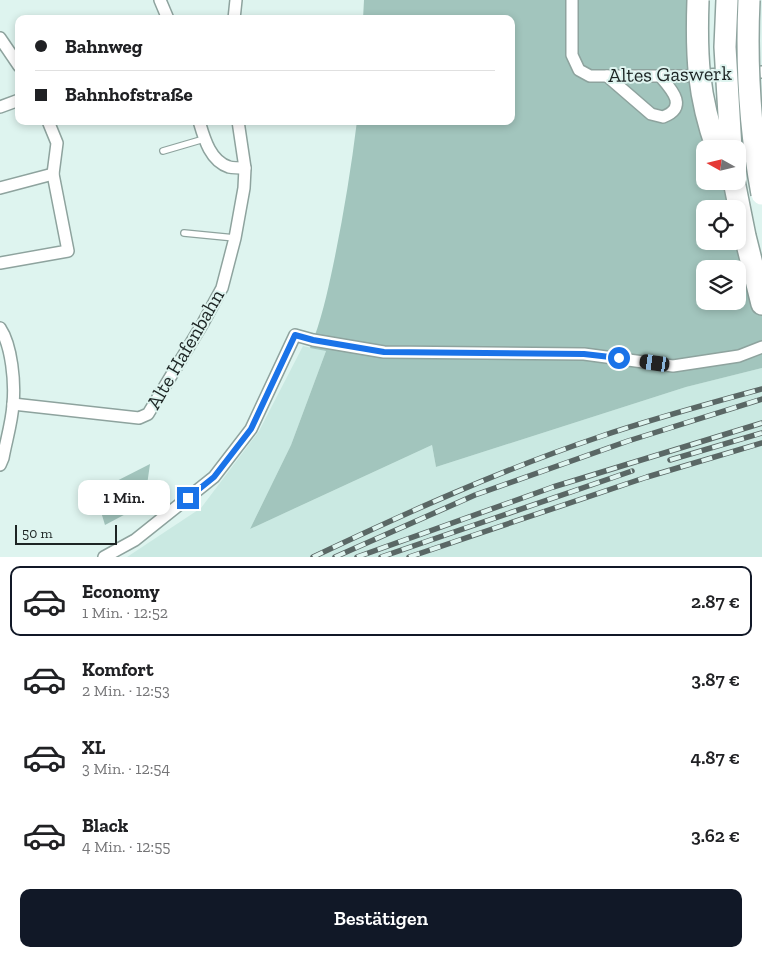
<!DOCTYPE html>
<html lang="de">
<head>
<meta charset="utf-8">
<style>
  :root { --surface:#fff; --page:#f6f6f6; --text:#202124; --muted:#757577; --line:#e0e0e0; --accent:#111827 }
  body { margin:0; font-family:"Zilla Slab",serif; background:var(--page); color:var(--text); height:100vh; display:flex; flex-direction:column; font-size:19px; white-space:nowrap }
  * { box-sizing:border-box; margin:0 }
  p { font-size:16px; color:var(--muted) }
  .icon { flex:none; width:28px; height:28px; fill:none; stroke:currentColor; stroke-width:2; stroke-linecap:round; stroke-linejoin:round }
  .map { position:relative; height:557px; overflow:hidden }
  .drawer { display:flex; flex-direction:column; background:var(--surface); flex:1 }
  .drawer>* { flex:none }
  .top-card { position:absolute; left:15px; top:15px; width:500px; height:110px; border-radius:10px; box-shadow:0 2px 8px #0003; display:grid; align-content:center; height:110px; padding:0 20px; background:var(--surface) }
  .needle { width:32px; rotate:278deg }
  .tools { position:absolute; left:696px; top:140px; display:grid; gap:10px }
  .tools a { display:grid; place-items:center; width:50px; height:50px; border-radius:10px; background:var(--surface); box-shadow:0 2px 8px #0003; font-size:25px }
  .scale { position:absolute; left:15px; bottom:12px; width:102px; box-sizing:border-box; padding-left:5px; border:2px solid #1d2524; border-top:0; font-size:14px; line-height:18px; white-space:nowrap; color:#1d2524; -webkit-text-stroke:4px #def4ef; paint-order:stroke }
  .end { position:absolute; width:22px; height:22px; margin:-11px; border:6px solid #1a73e8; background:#fff; box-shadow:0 0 0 2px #fff }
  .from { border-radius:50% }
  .bubble { position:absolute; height:35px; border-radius:10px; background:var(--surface); box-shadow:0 2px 8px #0003; font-size:16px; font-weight:600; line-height:35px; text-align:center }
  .car { position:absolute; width:15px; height:30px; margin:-15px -8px; border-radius:6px; box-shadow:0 0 4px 1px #0007; background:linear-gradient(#222 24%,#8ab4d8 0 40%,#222 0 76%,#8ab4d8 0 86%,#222 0) }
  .top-card b { display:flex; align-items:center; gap:18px; height:48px; font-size:19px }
  .top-card b+b { border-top:1px solid var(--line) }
  .top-card i { width:12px; height:12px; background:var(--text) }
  ul { padding:9px 0 0; list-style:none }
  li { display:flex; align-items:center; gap:15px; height:70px; margin:0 10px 8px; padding:0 10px; border:2px solid transparent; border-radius:10px }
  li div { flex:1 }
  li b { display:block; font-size:19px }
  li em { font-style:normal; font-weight:600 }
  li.current { border-color:var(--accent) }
  li>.icon { width:45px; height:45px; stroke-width:1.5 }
  .button { display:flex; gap:10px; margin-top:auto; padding:10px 20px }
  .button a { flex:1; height:58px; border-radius:10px; background:var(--accent); color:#fff; font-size:20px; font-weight:600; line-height:58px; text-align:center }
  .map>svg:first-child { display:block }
  .built { fill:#cae9e2 }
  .green { fill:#a2c5bd; fill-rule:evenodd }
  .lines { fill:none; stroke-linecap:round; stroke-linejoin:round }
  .lane-casing { stroke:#8ea39e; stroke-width:8 }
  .street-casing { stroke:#8ea39e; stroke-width:14 }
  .highway-casing { stroke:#8ea39e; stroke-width:24 }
  .lane { stroke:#fff; stroke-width:5.5 }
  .street { stroke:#fff; stroke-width:11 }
  .highway { stroke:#fff; stroke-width:21 }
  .rail-casing { stroke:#5a6765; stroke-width:5.5 }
  .rail { stroke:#def4ef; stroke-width:4; stroke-dasharray:11; stroke-linecap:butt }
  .highway-bridge-casing { stroke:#8ea39e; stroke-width:24; stroke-linecap:butt }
  .highway-bridge { stroke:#fff; stroke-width:21 }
  .route { stroke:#1a73e8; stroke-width:6 }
  .labels { text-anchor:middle; stroke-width:4; stroke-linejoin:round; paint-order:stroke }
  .street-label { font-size:20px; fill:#1d2524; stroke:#def4ef }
</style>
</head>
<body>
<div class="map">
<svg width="762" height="557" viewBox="0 0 762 557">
  <rect width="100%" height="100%" fill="#def4ef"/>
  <path class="built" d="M303 346 326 351 291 445 250 529 432 445 436 467 686 387 762 368V557H127L201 508 259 431Z"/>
  <g class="green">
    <path d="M364 0H698L717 149H705V181H734L762 304V368L686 387 436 467 432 445 250 529 291 445 326 351 310 348C321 322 327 294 333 266 343 218 351 170 357 121H511V19H363ZM705 209H738V241H705ZM705 269H738V301H705Z"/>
    <path d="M150 464 147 485 152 500 105 525 95 492Z"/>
  </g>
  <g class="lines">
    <defs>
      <g id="lane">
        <path d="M163 151 204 139"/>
        <path d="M184 233 235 238"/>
      </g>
      <g id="street">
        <path d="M160 0 168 19"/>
        <path d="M572 0V55L579 70 590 76H685L762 72"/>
        <path d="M234 19 236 0"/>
        <path d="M0 38 19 66"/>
        <path d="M607 76 651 114 663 117C689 107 671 89 660 76"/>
        <path d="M0 107 19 100"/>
        <path d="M199 121C204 138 210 161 229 167 234 168 240 168 245 168"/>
        <path d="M0 188 53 174"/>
        <path d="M0 263 68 251 53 174 57 143 48 121"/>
        <path d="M0 328C12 346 15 383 13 404 12 422 6 441 3 458L0 465"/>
        <path d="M13 404 139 418 148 414 203 323 222 288 235 238 244 188 245 168 238 121"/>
        <path d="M104 557 135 540 214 477 251 429 295 335 313 340 384 352 584 354 673 366 739 356 762 347"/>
      </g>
      <path id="highway" d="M734 181 745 236 762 304"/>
    </defs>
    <use href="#lane" class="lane-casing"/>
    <use href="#street" class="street-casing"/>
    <use href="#highway" class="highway-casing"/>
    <use href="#lane" class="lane"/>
    <use href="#street" class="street"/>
    <use href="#highway" class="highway"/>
    <defs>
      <g id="rail">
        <path d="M670 460 762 433"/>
        <path d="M313 557C406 513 501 470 599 437 652 419 707 404 762 389"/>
        <path d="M335 557 475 495 628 441 762 399"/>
        <path d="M357 557 553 487 762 423"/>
        <path d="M381 557 632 471"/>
        <path d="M409 557 647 477 762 443"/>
      </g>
    </defs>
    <use href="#rail" class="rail-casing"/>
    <use href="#rail" class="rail"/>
    <defs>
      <g id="highway-bridge">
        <path d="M698 0C696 56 698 96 717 149"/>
        <path d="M727 0 725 47 731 149"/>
        <path d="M749 0C746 65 750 130 762 194"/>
      </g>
    </defs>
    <use href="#highway-bridge" class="highway-bridge-casing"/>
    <use href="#highway-bridge" class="highway-bridge"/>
  </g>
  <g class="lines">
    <path class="route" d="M188 498 214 477 251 429 295 335 313 340 384 352 584 354 619 358"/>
  </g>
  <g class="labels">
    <g class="street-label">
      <text transform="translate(670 74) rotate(-1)" y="7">Altes Gaswerk</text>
      <text transform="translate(185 349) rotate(-60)" y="7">Alte Hafenbahn</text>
    </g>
  </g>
</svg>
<div class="tools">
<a><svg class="needle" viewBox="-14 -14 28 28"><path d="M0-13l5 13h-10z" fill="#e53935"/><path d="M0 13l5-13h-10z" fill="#757577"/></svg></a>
<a><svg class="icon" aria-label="locate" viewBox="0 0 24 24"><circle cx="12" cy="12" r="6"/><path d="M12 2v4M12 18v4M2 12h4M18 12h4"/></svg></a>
<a><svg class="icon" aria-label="layers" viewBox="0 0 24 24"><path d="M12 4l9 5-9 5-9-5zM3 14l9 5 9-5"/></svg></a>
</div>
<div class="scale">50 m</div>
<i class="end from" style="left:619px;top:358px"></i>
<i class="end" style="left:188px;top:498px"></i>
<div class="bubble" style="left:78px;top:480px;width:92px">1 Min.</div>
<i class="car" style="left:655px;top:363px;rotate:278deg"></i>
<div class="top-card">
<b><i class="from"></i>Bahnweg</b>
<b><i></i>Bahnhofstraße</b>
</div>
</div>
<section class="drawer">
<ul>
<li class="current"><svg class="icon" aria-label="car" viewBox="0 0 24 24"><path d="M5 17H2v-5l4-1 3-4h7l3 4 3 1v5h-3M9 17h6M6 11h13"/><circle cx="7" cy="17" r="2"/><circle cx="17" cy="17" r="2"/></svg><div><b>Economy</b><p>1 Min. · 12:52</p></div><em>2.87 €</em></li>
<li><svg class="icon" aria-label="car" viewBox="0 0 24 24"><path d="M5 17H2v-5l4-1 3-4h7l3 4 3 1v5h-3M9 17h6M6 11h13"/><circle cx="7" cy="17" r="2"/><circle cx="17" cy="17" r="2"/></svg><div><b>Komfort</b><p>2 Min. · 12:53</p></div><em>3.87 €</em></li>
<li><svg class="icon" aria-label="car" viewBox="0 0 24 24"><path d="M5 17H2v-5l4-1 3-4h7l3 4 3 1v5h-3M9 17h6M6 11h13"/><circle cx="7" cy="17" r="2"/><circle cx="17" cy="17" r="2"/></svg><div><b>XL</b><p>3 Min. · 12:54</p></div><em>4.87 €</em></li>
<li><svg class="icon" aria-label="car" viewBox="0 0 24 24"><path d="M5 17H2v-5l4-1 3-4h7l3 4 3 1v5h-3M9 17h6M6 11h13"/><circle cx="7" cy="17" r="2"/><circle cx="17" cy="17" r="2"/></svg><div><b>Black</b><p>4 Min. · 12:55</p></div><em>3.62 €</em></li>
</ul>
<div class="button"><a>Bestätigen</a></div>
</section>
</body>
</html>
